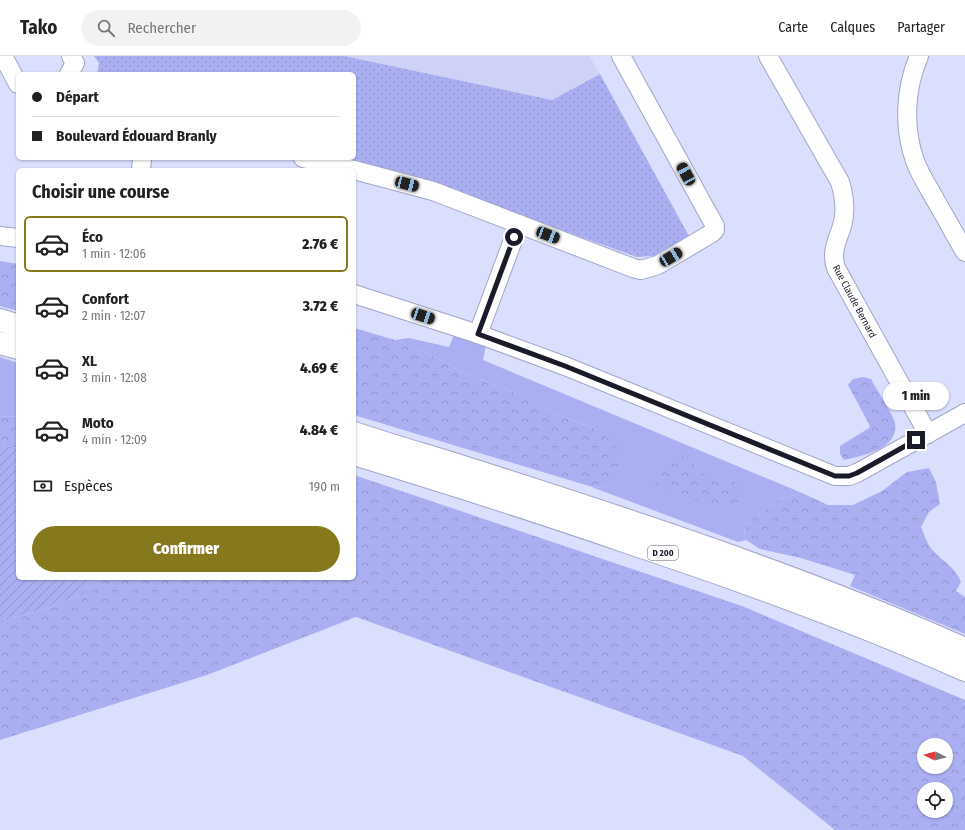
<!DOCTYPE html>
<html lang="fr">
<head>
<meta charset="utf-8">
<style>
  :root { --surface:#fff; --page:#f2f2f2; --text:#222; --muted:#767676; --line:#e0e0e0; --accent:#86791d }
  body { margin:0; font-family:"Fira Sans Condensed",sans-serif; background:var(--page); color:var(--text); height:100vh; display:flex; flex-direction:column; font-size:15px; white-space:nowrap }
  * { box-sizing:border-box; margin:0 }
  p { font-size:13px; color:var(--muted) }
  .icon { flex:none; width:22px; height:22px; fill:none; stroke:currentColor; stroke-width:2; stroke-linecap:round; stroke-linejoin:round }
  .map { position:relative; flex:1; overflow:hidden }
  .details { position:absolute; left:16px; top:112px; width:340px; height:412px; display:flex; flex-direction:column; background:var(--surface); border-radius:6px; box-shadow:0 1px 3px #0004 }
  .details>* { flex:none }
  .top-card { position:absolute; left:16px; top:16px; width:340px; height:88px; border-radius:6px; box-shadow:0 1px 3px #0004; display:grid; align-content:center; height:88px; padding:0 16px; background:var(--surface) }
  .needle { width:26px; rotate:276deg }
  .buttons { position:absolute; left:917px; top:682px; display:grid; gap:8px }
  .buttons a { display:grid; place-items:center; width:36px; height:36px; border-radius:50%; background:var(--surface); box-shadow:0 1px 3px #0004; font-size:20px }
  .end { position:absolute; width:18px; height:18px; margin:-9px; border:5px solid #1a1b29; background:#fff; box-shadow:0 0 0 2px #fff }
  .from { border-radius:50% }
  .bubble { position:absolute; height:28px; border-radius:14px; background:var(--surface); box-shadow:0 1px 3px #0004; font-size:13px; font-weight:800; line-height:28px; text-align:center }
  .car { position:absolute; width:12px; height:24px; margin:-12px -6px; border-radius:5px; box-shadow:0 0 3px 1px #0007; background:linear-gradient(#222 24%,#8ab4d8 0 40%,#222 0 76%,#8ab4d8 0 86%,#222 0) }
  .top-card b { display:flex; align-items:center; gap:14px; height:38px; font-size:15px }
  .top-card b+b { border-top:1px solid var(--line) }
  .top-card i { width:10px; height:10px; background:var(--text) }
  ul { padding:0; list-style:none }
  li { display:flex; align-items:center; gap:12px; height:56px; margin:0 8px 6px; padding:0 8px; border:2px solid transparent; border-radius:6px }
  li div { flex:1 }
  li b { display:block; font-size:15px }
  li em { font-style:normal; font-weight:800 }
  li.on { border-color:var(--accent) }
  li>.icon { width:36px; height:36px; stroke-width:1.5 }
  h2 { padding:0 16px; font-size:18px; line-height:48px }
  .pay { display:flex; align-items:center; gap:10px; height:44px; padding:0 16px; font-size:15px }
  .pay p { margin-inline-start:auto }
  .cta { display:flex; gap:8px; margin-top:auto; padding:8px 16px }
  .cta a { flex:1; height:46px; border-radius:24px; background:var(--accent); color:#fff; font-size:16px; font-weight:800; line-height:46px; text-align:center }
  header { display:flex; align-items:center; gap:24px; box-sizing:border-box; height:56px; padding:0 20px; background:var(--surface); border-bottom:1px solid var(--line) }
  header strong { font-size:19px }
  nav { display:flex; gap:22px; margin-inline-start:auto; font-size:14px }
  .search { width:280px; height:36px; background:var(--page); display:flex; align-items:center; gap:10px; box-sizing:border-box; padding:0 14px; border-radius:22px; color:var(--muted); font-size:15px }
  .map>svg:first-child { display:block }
  .built { fill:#cfd2f7 }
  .grass { fill:#aaaff1 }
  .forest { fill:url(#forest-crowns); fill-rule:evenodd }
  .park { fill:url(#park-dots) }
  .garden { fill:url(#garden-furrows) }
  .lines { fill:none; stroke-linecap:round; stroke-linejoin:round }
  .minor-casing { stroke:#a1a4c9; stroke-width:20 }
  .primary-casing { stroke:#a1a4c9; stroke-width:24 }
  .minor { stroke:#fff; stroke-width:18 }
  .primary { stroke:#fff; stroke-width:22 }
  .route { stroke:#1a1b29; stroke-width:5 }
  .labels { text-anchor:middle; stroke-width:3; stroke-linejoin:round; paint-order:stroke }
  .shield { fill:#fff; stroke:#5f5f69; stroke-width:1 }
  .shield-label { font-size:9px; font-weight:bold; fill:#1a1b29 }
  .street-label { font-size:10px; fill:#1a1b29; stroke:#fff }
</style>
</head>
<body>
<header>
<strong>Tako</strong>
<div class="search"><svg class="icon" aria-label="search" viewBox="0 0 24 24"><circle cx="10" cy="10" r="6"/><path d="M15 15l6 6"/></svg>Rechercher</div>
<nav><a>Carte</a><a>Calques</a><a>Partager</a></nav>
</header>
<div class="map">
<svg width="965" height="774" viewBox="0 0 965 774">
  <defs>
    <pattern id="forest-crowns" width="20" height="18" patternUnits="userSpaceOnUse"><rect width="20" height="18" fill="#aaaff1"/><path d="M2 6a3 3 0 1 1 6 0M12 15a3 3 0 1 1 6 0" fill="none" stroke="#9296cf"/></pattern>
    <pattern id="park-dots" width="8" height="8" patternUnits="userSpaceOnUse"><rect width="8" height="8" fill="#aaaff1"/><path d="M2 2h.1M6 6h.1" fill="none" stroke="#9296cf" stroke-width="1.8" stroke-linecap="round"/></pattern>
    <pattern id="garden-furrows" width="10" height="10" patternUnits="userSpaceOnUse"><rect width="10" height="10" fill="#aaaff1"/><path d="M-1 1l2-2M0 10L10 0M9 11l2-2" fill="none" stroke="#9296cf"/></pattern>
  </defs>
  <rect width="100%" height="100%" fill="#dbdffe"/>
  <path class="built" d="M344 0H589L600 18 552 44Z"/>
  <g class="grass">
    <path d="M454 279 486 289 483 304 802 437 780 443 752 463 744 473 746 484 738 486 589 430 602 432 614 424 619 411 598 374 558 359 525 341 462 316 433 300 395 284 409 282 449 291Z"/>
    <path d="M0 301 18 307V360L0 361Z"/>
  </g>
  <g class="forest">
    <path d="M0 205 18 208V255L0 250Z"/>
    <path d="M354 272 395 284 433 300 462 316 525 341 558 359 598 374 619 393V411L615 424 602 432 589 430 354 359Z"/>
    <path d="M863 321 871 323C876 333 893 358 895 367 900 392 862 400 844 404L840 398V390L869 372 870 370 848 329 853 323Z"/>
    <path d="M18 360V392L0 389V361Z"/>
    <path d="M673 399 686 400 702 417 720 425 730 423 739 429 742 437 735 451C709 452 684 440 659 432L653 421 664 413Z"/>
    <path d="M929 412 936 426 940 448 929 456 921 471C924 477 926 485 930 491 939 503 956 511 961 526L956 535 965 541V578L850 530 855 519 801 502 760 493 746 484 744 473 752 463 780 443 802 437 828 449H853L882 435 907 416Z"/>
    <path d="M354 419 742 550 965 644V774H835L743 700 356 561 207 619 0 684V563L25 559 83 539 91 522H354ZM924 689H946V711H924ZM924 733H946V755H924Z"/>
  </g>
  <path class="park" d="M94 0H344L552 44 600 18 689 180 653 200 637 201 539 166 331 102H354V18H97L99 7Z"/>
  <path class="garden" d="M0 389 18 392V522H91L83 539 25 559 0 563Z"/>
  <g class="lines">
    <defs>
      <g id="minor">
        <path d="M3 0 18 28"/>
        <path d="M768 0 840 126C844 139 846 152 843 166 839 183 830 194 836 212L928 378"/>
        <path d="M919 0C905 33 903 71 915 105 920 119 929 132 936 145 946 162 955 179 965 196"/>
        <path d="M69 18 75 7 71 0"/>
        <path d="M303 102 353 114"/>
        <path d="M141 114 142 102"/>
        <path d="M354 114 433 135 633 212 641 214 658 209 712 177 715 174V170L621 0"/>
        <path d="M0 180 18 182"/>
        <path d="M354 238 478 278 565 310 835 420H849L857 417 965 357"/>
        <path d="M478 278 519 168"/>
      </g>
      <g id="primary">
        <path d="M0 264 18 270"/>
        <path d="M0 287 18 292"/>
        <path d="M354 377C389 389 425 399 460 410 630 464 801 520 965 593"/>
        <path d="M354 398C446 426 537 455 627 486 741 524 855 565 965 614"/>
      </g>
    </defs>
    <use href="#minor" class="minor-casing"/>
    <use href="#primary" class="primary-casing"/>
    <use href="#minor" class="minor"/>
    <use href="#primary" class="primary"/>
  </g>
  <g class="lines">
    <path class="route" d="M514 181 478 278 565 310 835 420H849L857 417 916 384"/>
  </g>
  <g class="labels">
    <rect class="shield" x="648" y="490" width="30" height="14" rx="3"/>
    <g class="shield-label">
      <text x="663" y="500">D 200</text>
    </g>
    <g class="street-label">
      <text transform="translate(855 245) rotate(62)" y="4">Rue Claude Bernard</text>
    </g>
  </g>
</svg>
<div class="buttons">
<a><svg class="needle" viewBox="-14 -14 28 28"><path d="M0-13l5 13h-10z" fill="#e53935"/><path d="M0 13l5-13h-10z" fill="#767676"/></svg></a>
<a><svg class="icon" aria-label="locate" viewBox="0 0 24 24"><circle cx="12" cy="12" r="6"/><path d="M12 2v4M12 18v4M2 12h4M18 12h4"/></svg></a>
</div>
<i class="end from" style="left:514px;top:181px"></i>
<i class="end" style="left:916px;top:384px"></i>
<div class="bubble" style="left:883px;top:326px;width:66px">1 min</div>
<i class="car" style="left:686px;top:118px;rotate:331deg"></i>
<i class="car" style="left:407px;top:128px;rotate:105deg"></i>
<i class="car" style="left:548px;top:179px;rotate:111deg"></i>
<i class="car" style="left:671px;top:201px;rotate:59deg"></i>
<i class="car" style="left:423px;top:260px;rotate:108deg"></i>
<div class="top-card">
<b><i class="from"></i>Départ</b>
<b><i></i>Boulevard Édouard Branly</b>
</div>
<section class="details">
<h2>Choisir une course</h2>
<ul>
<li class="on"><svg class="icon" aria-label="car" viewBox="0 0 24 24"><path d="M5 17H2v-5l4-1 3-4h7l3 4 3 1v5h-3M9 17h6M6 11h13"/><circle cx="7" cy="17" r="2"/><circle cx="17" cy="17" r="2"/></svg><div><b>Éco</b><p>1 min · 12:06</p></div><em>2.76 €</em></li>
<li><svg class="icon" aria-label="car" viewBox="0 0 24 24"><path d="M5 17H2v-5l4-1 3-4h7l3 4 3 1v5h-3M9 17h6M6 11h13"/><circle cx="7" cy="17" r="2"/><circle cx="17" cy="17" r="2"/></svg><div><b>Confort</b><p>2 min · 12:07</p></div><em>3.72 €</em></li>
<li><svg class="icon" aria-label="car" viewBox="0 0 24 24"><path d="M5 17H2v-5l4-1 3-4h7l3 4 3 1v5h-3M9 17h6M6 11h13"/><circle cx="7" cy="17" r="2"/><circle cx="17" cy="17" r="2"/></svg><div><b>XL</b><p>3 min · 12:08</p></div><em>4.69 €</em></li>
<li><svg class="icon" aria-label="car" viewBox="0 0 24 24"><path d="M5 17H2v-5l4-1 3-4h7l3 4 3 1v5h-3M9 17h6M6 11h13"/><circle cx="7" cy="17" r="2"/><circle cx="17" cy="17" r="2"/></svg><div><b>Moto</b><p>4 min · 12:09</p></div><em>4.84 €</em></li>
</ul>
<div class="pay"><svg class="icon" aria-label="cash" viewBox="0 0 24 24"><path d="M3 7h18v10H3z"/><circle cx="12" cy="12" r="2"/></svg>Espèces<p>190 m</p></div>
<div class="cta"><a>Confirmer</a></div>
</section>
</div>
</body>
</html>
